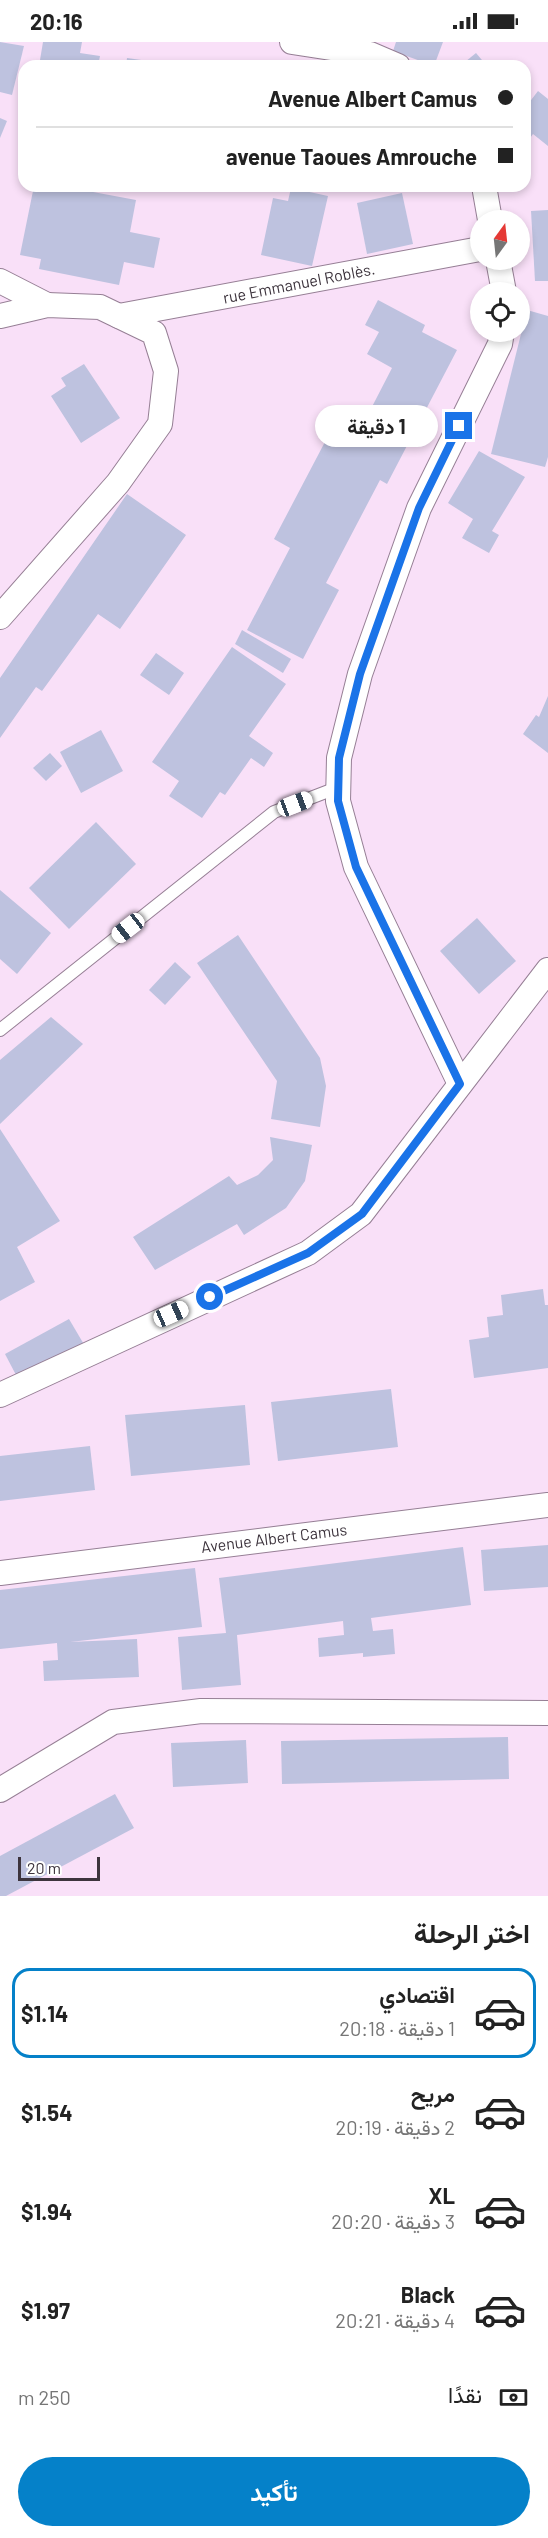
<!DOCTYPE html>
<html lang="ar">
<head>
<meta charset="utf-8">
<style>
  :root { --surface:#fff; --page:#f6f6f6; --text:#222; --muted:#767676; --line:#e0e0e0; --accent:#0581c9 }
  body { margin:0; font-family:Barlow,Vazirmatn,sans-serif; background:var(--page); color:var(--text); direction:rtl; height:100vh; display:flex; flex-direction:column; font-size:22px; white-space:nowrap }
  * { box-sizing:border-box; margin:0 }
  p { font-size:20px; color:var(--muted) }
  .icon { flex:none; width:33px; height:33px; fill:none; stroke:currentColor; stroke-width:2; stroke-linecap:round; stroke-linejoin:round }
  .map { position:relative; height:1854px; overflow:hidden; direction:ltr }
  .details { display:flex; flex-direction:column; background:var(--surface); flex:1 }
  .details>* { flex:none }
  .hud { position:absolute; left:18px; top:18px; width:513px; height:132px; border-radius:18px; box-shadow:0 3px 9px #0003; direction:rtl; display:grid; align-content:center; height:132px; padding:0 18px; background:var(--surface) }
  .needle { width:39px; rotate:15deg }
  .controls { position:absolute; left:470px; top:168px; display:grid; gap:12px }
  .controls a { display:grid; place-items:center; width:60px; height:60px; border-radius:50%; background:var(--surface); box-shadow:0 3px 9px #0003; font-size:30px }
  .scale { position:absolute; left:18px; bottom:15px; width:82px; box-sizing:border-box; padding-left:6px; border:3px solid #3d343d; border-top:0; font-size:16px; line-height:21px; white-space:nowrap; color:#3d343d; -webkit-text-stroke:4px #fff; paint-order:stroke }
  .end { position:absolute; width:27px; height:27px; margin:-14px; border:8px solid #1a73e8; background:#fff; box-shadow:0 0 0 3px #fff }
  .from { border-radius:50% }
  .bubble { position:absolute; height:42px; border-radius:21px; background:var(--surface); box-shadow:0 3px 9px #0003; font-size:20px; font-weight:700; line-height:42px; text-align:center; direction:rtl }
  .car { position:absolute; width:18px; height:36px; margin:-18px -9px; border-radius:8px; box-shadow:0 0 4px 2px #0007; background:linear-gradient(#fff 24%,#345 0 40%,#fff 0 76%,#345 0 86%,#fff 0) }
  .hud b { display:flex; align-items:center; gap:21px; height:57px; font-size:22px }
  .hud b+b { border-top:2px solid var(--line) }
  .hud i { width:15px; height:15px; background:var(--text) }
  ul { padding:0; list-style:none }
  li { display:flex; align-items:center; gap:18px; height:90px; margin:0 12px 9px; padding:0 6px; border:3px solid transparent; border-radius:18px }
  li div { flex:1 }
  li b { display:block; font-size:22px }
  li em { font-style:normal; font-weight:700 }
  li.selected { border-color:var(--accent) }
  li>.icon { width:54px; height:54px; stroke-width:1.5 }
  h2 { padding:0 18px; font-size:27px; line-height:72px }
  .pay { display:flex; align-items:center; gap:15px; height:66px; padding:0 18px; font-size:22px }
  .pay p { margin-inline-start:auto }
  .cta { display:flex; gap:12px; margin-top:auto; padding:12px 18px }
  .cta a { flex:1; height:69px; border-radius:36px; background:var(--accent); color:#fff; font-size:24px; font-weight:700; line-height:69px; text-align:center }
  .status { display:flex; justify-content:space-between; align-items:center; height:42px; padding:0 30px; background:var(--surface); direction:ltr }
  .status svg { height:16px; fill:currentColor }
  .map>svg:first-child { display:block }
  .building { fill:#bec2df }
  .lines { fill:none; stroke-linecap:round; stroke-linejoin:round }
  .service-casing { stroke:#967f95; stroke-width:14 }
  .minor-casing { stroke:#967f95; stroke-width:26 }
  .service { stroke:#fff; stroke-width:12 }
  .minor { stroke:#fff; stroke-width:24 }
  .route { stroke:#1a73e8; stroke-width:8 }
  .labels { text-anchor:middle; stroke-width:4.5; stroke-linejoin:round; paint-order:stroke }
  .street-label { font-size:16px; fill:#3d343d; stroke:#fff }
</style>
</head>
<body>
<div class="status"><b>20:16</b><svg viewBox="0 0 49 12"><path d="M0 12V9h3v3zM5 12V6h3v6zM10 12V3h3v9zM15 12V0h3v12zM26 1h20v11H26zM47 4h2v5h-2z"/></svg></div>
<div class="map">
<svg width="548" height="1854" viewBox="0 0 548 1854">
  <rect width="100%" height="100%" fill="#f9e0f8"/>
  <g class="building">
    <path d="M0 0 24 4 12 53 0 50Z"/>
    <path d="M43 0H82L80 11 100 14 98 24H39Z"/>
    <path d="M396 0H443L434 24 393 9Z"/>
    <path d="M476 11 487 24H460Z"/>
    <path d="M127 16 177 23V24H126Z"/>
    <path d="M538 49 548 57V104L533 92 528 99 525 96V66Z"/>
    <path d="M0 76 7 79 0 96Z"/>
    <path d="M34 144H61L136 158 130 190 160 196 154 226 124 220 119 243 39 227 41 217 20 213Z"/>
    <path d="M291 146 328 154 312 224 261 213 273 156 288 159Z"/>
    <path d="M402 151 413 202 367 212 357 161Z"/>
    <path d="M548 168V239H535L531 169Z"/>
    <path d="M378 258 425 283 422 290 457 308 387 442 380 438 326 541 339 548 303 617 247 588 290 506 274 497 337 377 360 388 392 326 367 312 379 290 365 283Z"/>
    <path d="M527 268 548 274V415L545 425 491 412Z"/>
    <path d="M84 322 120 376 81 401 51 354 66 344 61 336Z"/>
    <path d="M479 409 525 435 492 489 499 493 489 511 462 496 473 477 448 461Z"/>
    <path d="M127 452 186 493 120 587 98 572 42 649 36 645 0 696V636Z"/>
    <path d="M242 588 291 617 283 631 235 602Z"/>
    <path d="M232 605 286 642 249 694 273 711 264 725 251 716 225 753 220 750 202 776 169 754 179 739 152 720Z"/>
    <path d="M156 611 184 631 169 653 140 633Z"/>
    <path d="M548 654V711L523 692 536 673 539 675Z"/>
    <path d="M101 688 123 729 81 751 60 710Z"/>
    <path d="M50 711 62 724 46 739 33 726Z"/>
    <path d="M96 780 136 822 69 887 29 846Z"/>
    <path d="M0 848 51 891 17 932 0 917Z"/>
    <path d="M477 876 516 919 479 952 440 909Z"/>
    <path d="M238 893 320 1016 326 1044 320 1085 271 1077 277 1039 197 921Z"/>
    <path d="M175 920 191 935 165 963 149 948Z"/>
    <path d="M51 975 83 1002 0 1082V1018Z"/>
    <path d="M0 1087 60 1179 17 1205 35 1240 0 1259Z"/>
    <path d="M270 1095 312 1103 305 1139 286 1166 244 1193 237 1182 155 1228 133 1195 229 1134 237 1143 258 1133 273 1118Z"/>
    <path d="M543 1247 545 1263H548V1326L474 1336 469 1298 489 1295 487 1275 503 1273 501 1253Z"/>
    <path d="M69 1277 92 1316 26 1352 5 1312Z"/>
    <path d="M391 1347 398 1405 278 1419 271 1360Z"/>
    <path d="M245 1363 250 1423 131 1434 125 1373Z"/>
    <path d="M90 1404 95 1448 0 1459V1414Z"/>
    <path d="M548 1503V1545L484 1549 481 1508Z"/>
    <path d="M463 1505 471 1563 371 1576 373 1589 393 1587 395 1612 363 1615V1611L319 1615 318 1596 344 1593 343 1579 237 1593 241 1643 182 1648 178 1595 226 1591 219 1536Z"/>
    <path d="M195 1526 202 1585 70 1600 137 1597 139 1635 44 1639 43 1619 58 1618 57 1601 0 1607V1548Z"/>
    <path d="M508 1695 509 1737 282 1742 281 1699Z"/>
    <path d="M246 1698 248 1741 173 1745 171 1701Z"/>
    <path d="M115 1752 134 1786 6 1854H0V1814Z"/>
  </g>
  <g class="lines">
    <defs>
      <path id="service" d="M0 988 274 770 339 745"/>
      <g id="minor">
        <path d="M292 0 370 12 398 24"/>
        <path d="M484 144 490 178"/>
        <path d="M498 218 504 250"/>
        <path d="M0 239 47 263"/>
        <path d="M0 274 47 263 100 265 154 291 166 329 160 382 118 441 0 575"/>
        <path d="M119 274 480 207"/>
        <path d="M460 1042 356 825 338 759 339 716 360 632 419 466 500 302 502 290"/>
        <path d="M0 1353 308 1211 361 1172 548 928"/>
        <path d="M0 1531 548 1463"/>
        <path d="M0 1748 113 1680 201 1669 548 1671"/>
      </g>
    </defs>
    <use href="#service" class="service-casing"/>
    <use href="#minor" class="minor-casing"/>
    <use href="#service" class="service"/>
    <use href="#minor" class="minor"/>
  </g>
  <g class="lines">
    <path class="route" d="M210 1255 308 1211 362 1172 460 1042 356 825 338 759 339 716 360 632 419 466 459 384"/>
  </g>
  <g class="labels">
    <g class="street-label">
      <text transform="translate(299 241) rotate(-11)" y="6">rue Emmanuel Roblès.</text>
      <text transform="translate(274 1496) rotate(-7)" y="6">Avenue Albert Camus</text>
    </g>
  </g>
</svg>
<div class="controls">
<a><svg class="needle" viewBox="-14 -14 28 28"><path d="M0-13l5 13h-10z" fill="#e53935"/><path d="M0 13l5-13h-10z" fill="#767676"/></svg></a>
<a><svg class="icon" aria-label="locate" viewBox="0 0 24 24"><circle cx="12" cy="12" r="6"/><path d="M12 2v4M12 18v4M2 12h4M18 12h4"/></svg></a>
</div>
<div class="scale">20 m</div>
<i class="end from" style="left:210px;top:1255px"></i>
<i class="end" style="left:459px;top:384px"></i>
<div class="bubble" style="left:315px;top:363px;width:123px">1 دقيقة</div>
<i class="car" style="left:295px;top:762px;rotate:69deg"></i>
<i class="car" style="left:128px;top:886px;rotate:232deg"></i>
<i class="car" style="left:171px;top:1272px;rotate:66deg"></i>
<div class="hud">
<b><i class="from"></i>Avenue Albert Camus</b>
<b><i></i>avenue Taoues Amrouche</b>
</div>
</div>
<section class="details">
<h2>اختر الرحلة</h2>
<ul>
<li class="selected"><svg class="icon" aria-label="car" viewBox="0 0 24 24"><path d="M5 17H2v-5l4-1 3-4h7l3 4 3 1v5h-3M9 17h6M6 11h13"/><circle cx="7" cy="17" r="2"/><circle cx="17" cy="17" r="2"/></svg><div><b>اقتصادي</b><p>1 دقيقة · 20:18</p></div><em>$1.14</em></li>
<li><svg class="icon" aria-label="car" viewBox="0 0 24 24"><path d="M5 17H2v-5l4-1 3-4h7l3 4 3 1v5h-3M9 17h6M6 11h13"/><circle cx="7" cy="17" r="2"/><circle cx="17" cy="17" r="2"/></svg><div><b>مريح</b><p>2 دقيقة · 20:19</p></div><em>$1.54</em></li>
<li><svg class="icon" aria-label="car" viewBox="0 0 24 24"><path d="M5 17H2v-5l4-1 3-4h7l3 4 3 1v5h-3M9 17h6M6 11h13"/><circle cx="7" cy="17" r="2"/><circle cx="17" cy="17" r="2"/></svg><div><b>XL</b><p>3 دقيقة · 20:20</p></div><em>$1.94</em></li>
<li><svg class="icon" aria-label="car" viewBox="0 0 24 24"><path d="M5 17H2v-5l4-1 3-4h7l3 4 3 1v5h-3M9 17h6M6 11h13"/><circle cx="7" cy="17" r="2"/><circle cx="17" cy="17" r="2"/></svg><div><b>Black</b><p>4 دقيقة · 20:21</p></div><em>$1.97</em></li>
</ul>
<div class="pay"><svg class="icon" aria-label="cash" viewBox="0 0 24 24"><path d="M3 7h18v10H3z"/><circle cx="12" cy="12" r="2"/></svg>نقدًا<p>250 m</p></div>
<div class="cta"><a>تأكيد</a></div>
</section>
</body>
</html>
